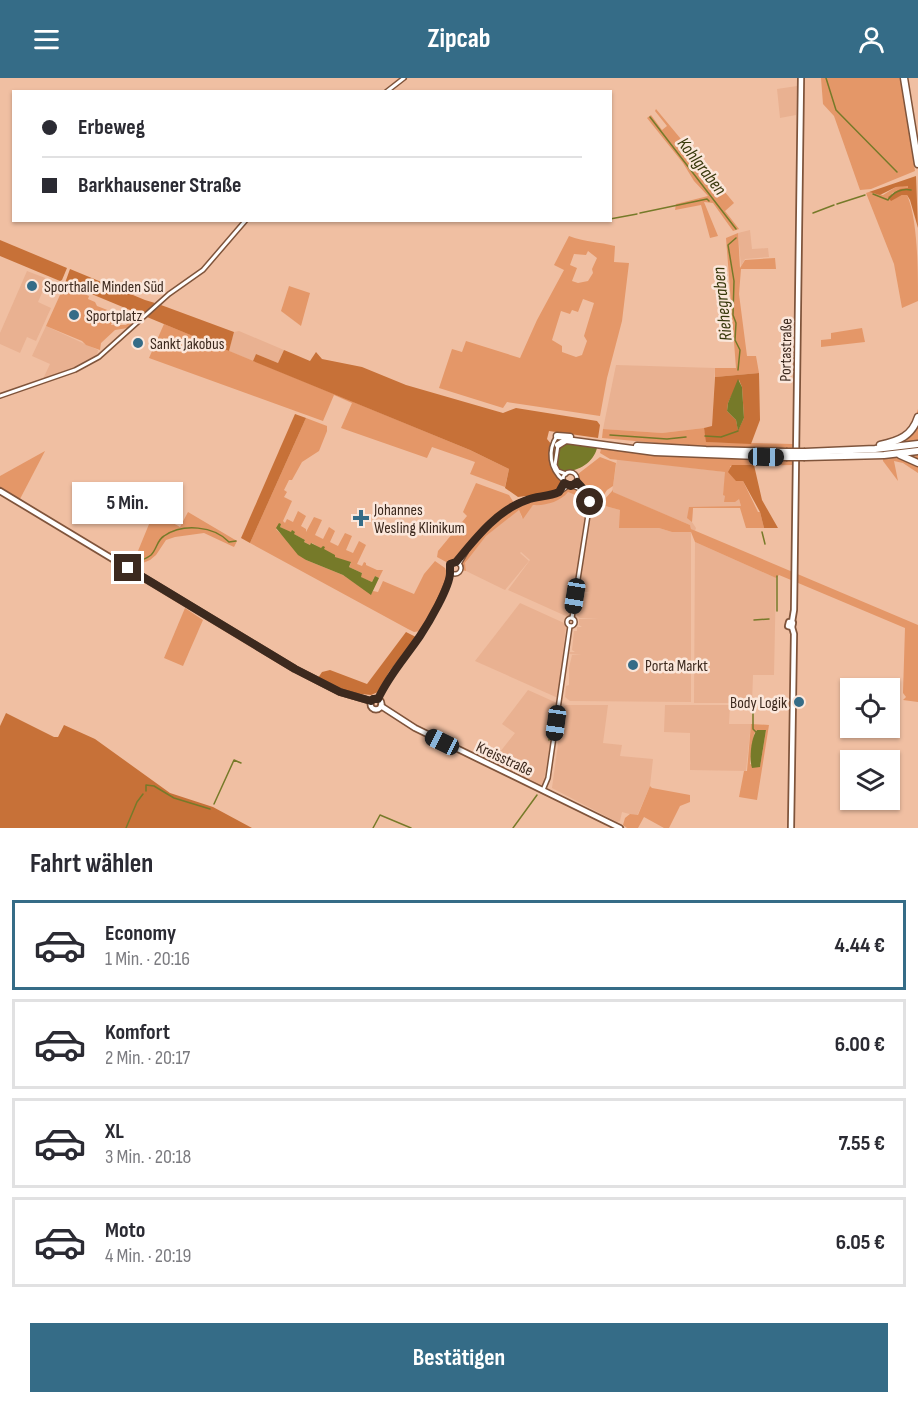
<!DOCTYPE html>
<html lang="de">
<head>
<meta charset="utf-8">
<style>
  :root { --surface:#fff; --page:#f7f7f7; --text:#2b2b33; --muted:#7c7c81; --line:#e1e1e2; --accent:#356c87 }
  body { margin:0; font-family:"Sofia Sans Condensed",sans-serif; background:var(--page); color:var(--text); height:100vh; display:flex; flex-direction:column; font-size:22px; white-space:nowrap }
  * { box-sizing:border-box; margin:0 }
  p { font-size:20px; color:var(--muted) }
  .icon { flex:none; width:33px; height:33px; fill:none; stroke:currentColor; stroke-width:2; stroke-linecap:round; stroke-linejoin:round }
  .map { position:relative; height:750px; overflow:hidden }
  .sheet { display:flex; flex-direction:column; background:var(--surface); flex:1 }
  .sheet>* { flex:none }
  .hud { position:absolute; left:12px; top:12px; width:600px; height:132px; border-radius:0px; box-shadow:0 2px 4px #0004; display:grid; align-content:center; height:132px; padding:0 30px; background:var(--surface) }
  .buttons { position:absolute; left:840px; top:600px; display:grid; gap:12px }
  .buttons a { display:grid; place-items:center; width:60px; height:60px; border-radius:0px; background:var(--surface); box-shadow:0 2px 4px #0004; font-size:30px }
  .end { position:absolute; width:27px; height:27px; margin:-14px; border:8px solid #3c291e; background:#fff; box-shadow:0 0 0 3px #fff }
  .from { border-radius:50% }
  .bubble { position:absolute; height:42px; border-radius:0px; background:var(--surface); box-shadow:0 2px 4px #0004; font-size:20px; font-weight:700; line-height:42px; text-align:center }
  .car { position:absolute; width:18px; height:36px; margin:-18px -9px; border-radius:8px; box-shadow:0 0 4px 2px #0007; background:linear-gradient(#222 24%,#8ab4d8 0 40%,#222 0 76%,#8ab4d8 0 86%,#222 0) }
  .hud b { display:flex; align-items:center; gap:21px; height:57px; font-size:22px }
  .hud b+b { border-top:2px solid var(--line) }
  .hud i { width:15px; height:15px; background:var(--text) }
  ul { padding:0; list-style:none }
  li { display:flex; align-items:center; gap:18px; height:90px; margin:0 12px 9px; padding:0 18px; border:3px solid var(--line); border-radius:0px }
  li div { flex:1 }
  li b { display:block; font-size:22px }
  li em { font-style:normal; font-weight:700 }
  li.current { border-color:var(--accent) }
  li>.icon { width:54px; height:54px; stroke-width:1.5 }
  h2 { padding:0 30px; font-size:27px; line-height:72px }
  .cta { display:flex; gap:12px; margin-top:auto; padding:12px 30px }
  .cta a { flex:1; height:69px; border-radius:0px; background:var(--accent); color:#fff; font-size:24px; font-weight:700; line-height:69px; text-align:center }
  header { display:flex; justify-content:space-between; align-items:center; height:78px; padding:0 30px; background:var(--accent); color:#fff; font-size:27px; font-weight:700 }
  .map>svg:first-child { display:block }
  .built { fill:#e9b191 }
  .green { fill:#e49768; fill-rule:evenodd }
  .forest { fill:#c77138; fill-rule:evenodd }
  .water { fill:#767a29 }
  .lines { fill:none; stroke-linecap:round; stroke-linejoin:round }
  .stream { stroke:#767a29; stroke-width:1.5 }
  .minor-casing { stroke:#7f543b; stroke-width:6 }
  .major-casing { stroke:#7f543b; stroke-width:8 }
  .highway-casing { stroke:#7f543b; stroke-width:9 }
  .minor { stroke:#fff; stroke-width:3 }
  .major { stroke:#fff; stroke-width:4.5 }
  .highway { stroke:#fff; stroke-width:6 }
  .highway-bridge-casing { stroke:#7f543b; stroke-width:9; stroke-linecap:butt }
  .highway-bridge { stroke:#fff; stroke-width:6 }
  .route { stroke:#3c291e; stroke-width:8 }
  .poi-dot { fill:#356c87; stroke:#fbe7db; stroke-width:2 }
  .labels { text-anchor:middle; stroke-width:5; stroke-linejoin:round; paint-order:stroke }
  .poi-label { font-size:16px; fill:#3c291e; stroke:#fbe7db; text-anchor:start }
  .street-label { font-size:16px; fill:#3c291e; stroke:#fbe7db }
  .water-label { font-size:18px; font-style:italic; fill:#38390c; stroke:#fbe7db }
</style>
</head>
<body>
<header><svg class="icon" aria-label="menu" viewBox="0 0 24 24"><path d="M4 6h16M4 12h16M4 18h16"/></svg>Zipcab<svg class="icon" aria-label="person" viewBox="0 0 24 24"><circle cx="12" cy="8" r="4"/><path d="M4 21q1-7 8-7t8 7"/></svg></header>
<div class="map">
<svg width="918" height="750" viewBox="0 0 918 750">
  <rect width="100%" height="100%" fill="#f0bfa2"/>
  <g class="built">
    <path d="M797 8 796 37 780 40 777 11Z"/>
    <path d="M750 152 752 171 768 170 769 179 745 181 741 188 738 155Z"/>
    <path d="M27 193 48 201 38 224 51 230 36 263 27 259 20 275 0 266V255Z"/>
    <path d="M46 248 98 272 97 279 70 292 43 301 50 286 32 278Z"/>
    <path d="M239 253 284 272 278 285 256 276 253 283 229 273 234 254Z"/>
    <path d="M616 287 715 290 712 349 662 355 603 351Z"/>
    <path d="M617 381 726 394 723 417 739 421 741 428 724 430H693L692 444 696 450 695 453 691 451 690 447 612 414Z"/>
    <path d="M568 414 594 425 620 432V450H659L672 454H691V624L570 623 565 619 566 608 569 607V590L572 577H582L569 576 570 574H575L572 572 574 553H577V549H582L579 547V541H599L580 540 575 536 576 532H580L578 531V516L590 515 580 513 587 451H584L571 537 568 539 508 512 530 482 521 474 520 475 529 483 505 512 466 493 465 486 470 477 486 458 510 438 519 432 522 440 533 427 550 425Z"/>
    <path d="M695 464 776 500 774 597H753L752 625H694Z"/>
    <path d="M520 525 564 545 566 548 558 620 475 583Z"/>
    <path d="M528 612 557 625 543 709 492 684 515 655 502 646Z"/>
    <path d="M566 627H608L603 665 622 667 620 678 653 681 650 708 637 738 622 734 620 743 617 744 552 710 563 629Z"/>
    <path d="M665 627H730L729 646H751L746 693 690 692V655L664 654Z"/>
  </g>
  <g class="green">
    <path d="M821 0H902L915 93 871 111 860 112 834 38 823 26Z"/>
    <path d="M656 31 734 125 725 133 739 151 733 153 713 125 704 124 718 158 710 160 701 127 675 132 676 126 708 118 694 103 683 85 647 40 651 37 662 52 667 48 655 33Z"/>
    <path d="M909 107V110L892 115 891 122 902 117H907C918 141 918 194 918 223L902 230 894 186 866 115 869 114 883 117 896 109Z"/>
    <path d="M738 155 740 190 745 182 775 180 776 191H741L739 216 747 278H756L759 295 715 299V290H736L726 160Z"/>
    <path d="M569 158C584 164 600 164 615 168L614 184 629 185 622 243 607 300 600 338 507 324 503 330 439 310 452 271 462 274 466 263 520 280 537 242 564 192 554 187ZM588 173 597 180 592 191 593 195 588 203 578 205 572 203 577 190 570 187 574 176 586 177ZM583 221 594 225 584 258 587 263 582 277 576 279 562 274V268L552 262 561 233 570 236 572 232 578 234Z"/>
    <path d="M64 208 69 209 67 214H69L71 210 89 218 88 221 95 224 97 228 115 235 111 247H126L132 241 118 235 121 232 138 238V242L128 250 115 252 101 265 100 272 86 267 82 263 46 248Z"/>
    <path d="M289 208 310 215 301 248 281 233Z"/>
    <path d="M164 246 470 372 509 391 505 409 470 396 475 384 432 369 427 380 341 350 352 325 334 317 323 343 149 280Z"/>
    <path d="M862 250 865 264 821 269V262L831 261V255Z"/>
    <path d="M918 331V395L903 385 894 383 898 403 883 383 882 365C906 357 910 355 918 331Z"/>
    <path d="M306 340 327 348V353L319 373 302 384 292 402H289L284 412 287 414 284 419 292 423 283 443 285 445 287 441 293 444 298 433 306 438 301 448 306 451V454L314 439 322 442 315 457 323 461 329 449 335 453 330 464 338 468 345 455 352 458 346 472 353 475 359 463 366 467 357 486 362 488 364 484 366 485V487L377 492H383L379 500 375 498 372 504 360 499 362 495 349 489 351 485 334 479 312 465 310 467 304 464 305 462 280 449 276 451 306 482 343 497 371 516 373 513 378 514 383 503 414 516 424 496 435 483 445 490 448 498 429 540 421 553 414 554 408 551 250 465Z"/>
    <path d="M704 350 707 364 793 366V370H712L602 360 603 351 662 355Z"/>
    <path d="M601 371 695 379 792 381 793 387 730 388 743 403 758 434H760L764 450H746L740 430H693L692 444 687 440 689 429 741 428 739 421 735 424H724L725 418 723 417 725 394 610 381 600 375Z"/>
    <path d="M45 373 20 421 0 410V398Z"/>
    <path d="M600 379 616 385 613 408 607 412 603 418 595 420 591 419 594 408H590L589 415 578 404V396Z"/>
    <path d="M476 405 509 417 514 425 482 452 456 482 448 485 437 479 438 473 467 438 463 434Z"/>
    <path d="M576 409 582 413 587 422 568 414C560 424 545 428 533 427L523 441 519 432 486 458 465 485 466 493 462 492 461 484C472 463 507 426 531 422 539 420 547 422 555 419 563 416 566 410 576 409Z"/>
    <path d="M613 412V414L690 447 691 451 918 547V624L903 622 906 619 903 615 905 550 791 502 779 497 776 500 695 464 691 454H672L659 450H619L620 432 594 425 603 423Z"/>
    <path d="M154 434 180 449 188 434 237 463 234 469 204 455 175 459 166 462 156 477 150 482 131 490Z"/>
    <path d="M185 530 203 542 183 588 164 580Z"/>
    <path d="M751 646 769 647 757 722 739 719 744 693H747ZM757 652H766L760 689 750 686 754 656Z"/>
    <path d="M650 708 652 710 690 717V724L680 728 669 750H664L644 739 638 750H627L623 747 625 740 630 736 638 737Z"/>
  </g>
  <g class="forest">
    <path d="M916 98 918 150 910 122 907 117H902L891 123 888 119 900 111 908 110V108L896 109 880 117 869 114Z"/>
    <path d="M0 162 67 190 62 202 60 203 0 178Z"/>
    <path d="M70 191 145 222 155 225 142 237 65 205Z"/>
    <path d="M161 227 234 254 229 273 147 239Z"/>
    <path d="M284 272 310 283 316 274 322 281 362 289 406 307 503 335 516 330 597 343 600 347 598 360 549 353 547 361 552 367C549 391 547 385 561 403V408L552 415 518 419 505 410 509 391 470 372 253 283 256 276 278 285Z"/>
    <path d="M759 295 760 342 751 366 706 364 704 350 712 348 715 299ZM739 302 742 309 744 340 738 352 736 342 727 333 728 325Z"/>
    <path d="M295 336 306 340 250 465 241 460Z"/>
    <path d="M732 387H754L762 422 778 450H764L760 434 743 403H736L728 394Z"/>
    <path d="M406 554 416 559 389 594 378 614 371 617 352 615 340 611 318 600 322 594 330 592 367 606Z"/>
    <path d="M6 635 54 659H58L64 647 95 661 170 715 213 729 252 750H0V648Z"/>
  </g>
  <g class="water">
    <path d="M738 301 742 309 744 340 738 353 736 342 727 333 728 325Z"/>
    <path d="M565 365 597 370C593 386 576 395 560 393 554 386 557 377 559 368Z"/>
    <path d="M279 445 281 446 280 449 291 454 292 452 295 454 294 456 305 462 304 464 310 467 311 465 321 470 323 468 325 469 324 471 335 477V479L351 484 349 489 362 495 361 499 372 504 375 498 379 500 371 517 343 497 306 482 298 477 276 450Z"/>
    <path d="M757 652H766L760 689 752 690C749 681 751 659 757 652Z"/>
  </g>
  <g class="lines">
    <g class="stream">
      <path d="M826 0 836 32 897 94"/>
      <path d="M650 39 736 151"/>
      <path d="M873 116 888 122C893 114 902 110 911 112"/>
      <path d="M837 126 865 117"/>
      <path d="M640 135 707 121 709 123"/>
      <path d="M813 135 834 127"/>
      <path d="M610 141 637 136"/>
      <path d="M736 160 728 167 734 203 733 237 736 245 735 262 740 272 738 292"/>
      <path d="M610 357 667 361 686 359"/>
      <path d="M705 358 721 359 738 353"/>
      <path d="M762 454 765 466"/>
      <path d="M131 488C137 483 145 482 151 477 157 471 157 462 164 458 183 445 214 448 229 464L236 463"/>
      <path d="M777 533V498"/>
      <path d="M754 542 769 541"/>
      <path d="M753 627V651L757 655"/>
      <path d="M552 642 554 628"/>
      <path d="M549 662 551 648"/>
      <path d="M146 713V707L154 708 174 720 210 731"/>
      <path d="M214 726 234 682 241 685"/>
      <path d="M126 750 137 724 143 716"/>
      <path d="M373 750 380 737 411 750"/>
      <path d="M513 750 537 717"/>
    </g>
    <defs>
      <g id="minor">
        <path d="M386 14 404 0"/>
        <path d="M0 318 75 292 99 279 169 216 203 192 246 142"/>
        <path d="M557 358C547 373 550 391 563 402"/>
        <path d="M558 367 555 387 558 393 566 396"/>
        <circle cx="570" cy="401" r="7"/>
        <path d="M573 408 585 413"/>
        <path d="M456 484C474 463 500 429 529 421 543 416 555 419 568 408"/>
        <circle cx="455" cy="490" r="6"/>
        <path d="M459 486 466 474"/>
        <path d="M572 540 590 424 588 416 577 404"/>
        <circle cx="571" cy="544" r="4"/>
        <path d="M378 621C389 597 406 579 420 558 434 538 443 516 451 494"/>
        <path d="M543 712 548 700 570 548"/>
      </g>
      <g id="major">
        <path d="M0 413 295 591 340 614 371 623"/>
        <path d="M789 544 793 545 792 549 788 548Z"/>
        <path d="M792 544 794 532 801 0"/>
        <circle cx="376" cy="626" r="5.5"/>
        <path d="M381 628 415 650 620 750"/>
        <path d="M791 750 794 556 792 549"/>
      </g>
      <g id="highway">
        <path d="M904 0 918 86"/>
        <path d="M557 358 570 359"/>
        <path d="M558 367 566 362 655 374 786 379"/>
        <path d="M880 367C899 363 912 358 918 339"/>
        <path d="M637 368 706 372 786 374"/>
        <path d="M805 374 875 371 918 366"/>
        <path d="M900 377 918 385"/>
        <path d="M805 379 884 377 918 373"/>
      </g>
    </defs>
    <use href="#minor" class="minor-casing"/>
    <use href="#major" class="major-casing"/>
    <use href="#highway" class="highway-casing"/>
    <use href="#minor" class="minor"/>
    <use href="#major" class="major"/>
    <use href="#highway" class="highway"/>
    <defs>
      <g id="highway-bridge">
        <path d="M786 374H805"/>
        <path d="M786 379H805"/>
      </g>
    </defs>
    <use href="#highway-bridge" class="highway-bridge-casing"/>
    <use href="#highway-bridge" class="highway-bridge"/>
  </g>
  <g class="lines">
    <path class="route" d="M128 490 295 591 340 614 371 623 373 621H378C389 597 405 580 420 558 428 546 450 509 450 495 450 492 450 489 450 486L456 484C475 461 497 432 527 422 537 418 548 419 559 414L564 405 571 408 577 404 588 416 590 424"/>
  </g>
  <g class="poi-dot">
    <circle cx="32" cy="208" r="6"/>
    <circle cx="74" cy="237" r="6"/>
    <circle cx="138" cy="265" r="6"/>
    <path d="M358 431h6v6h6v6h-6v6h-6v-6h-6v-6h6z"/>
    <circle cx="633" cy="587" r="6"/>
    <circle cx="799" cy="624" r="6"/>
  </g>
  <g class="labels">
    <g class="poi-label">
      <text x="44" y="214">Sporthalle Minden Süd</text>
      <text x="86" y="243">Sportplatz</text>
      <text x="150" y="271">Sankt Jakobus</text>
      <text x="374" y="437">Johannes<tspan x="374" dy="18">Wesling Klinikum</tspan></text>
      <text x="645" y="593">Porta Markt</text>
      <text x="787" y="630" text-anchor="end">Body Logik</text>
    </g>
    <g class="street-label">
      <text transform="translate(785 272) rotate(-89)" y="6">Portastraße</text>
      <text transform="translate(505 680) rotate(25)" y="6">Kreisstraße</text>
    </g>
    <g class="water-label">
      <text transform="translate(702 88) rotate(52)" y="6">Kohlgraben</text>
      <text transform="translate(722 226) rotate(-96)" y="6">Riehegraben</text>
    </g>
  </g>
</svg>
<div class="buttons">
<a><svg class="icon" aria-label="locate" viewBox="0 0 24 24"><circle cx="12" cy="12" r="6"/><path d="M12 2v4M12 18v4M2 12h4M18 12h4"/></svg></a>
<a><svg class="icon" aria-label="layers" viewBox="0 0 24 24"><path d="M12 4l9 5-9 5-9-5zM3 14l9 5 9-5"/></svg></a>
</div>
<i class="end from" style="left:590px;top:424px"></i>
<i class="end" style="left:128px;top:490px"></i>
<div class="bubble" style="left:72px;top:404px;width:111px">5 Min.</div>
<i class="car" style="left:766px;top:379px;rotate:91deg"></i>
<i class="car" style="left:575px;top:518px;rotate:189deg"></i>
<i class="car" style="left:556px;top:645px;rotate:188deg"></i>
<i class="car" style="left:442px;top:664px;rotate:296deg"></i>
<div class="hud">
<b><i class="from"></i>Erbeweg</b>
<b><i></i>Barkhausener Straße</b>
</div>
</div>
<section class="sheet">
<h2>Fahrt wählen</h2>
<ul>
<li class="current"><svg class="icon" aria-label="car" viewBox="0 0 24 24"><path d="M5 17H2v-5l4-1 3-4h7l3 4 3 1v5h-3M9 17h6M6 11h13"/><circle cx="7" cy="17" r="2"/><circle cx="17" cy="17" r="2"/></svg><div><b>Economy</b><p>1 Min. · 20:16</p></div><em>4.44 €</em></li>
<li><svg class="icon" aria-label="car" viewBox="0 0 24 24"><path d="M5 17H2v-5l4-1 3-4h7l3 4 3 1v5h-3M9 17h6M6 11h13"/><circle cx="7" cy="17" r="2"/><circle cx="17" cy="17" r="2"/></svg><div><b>Komfort</b><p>2 Min. · 20:17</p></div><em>6.00 €</em></li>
<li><svg class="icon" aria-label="car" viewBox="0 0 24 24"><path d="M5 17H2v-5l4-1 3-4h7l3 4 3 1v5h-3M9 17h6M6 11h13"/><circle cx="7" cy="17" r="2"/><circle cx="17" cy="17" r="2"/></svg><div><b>XL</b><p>3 Min. · 20:18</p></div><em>7.55 €</em></li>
<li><svg class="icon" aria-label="car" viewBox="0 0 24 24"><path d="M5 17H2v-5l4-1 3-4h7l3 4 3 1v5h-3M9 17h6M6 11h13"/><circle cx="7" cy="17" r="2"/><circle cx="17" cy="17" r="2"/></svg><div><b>Moto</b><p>4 Min. · 20:19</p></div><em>6.05 €</em></li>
</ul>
<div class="cta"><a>Bestätigen</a></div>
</section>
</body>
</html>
